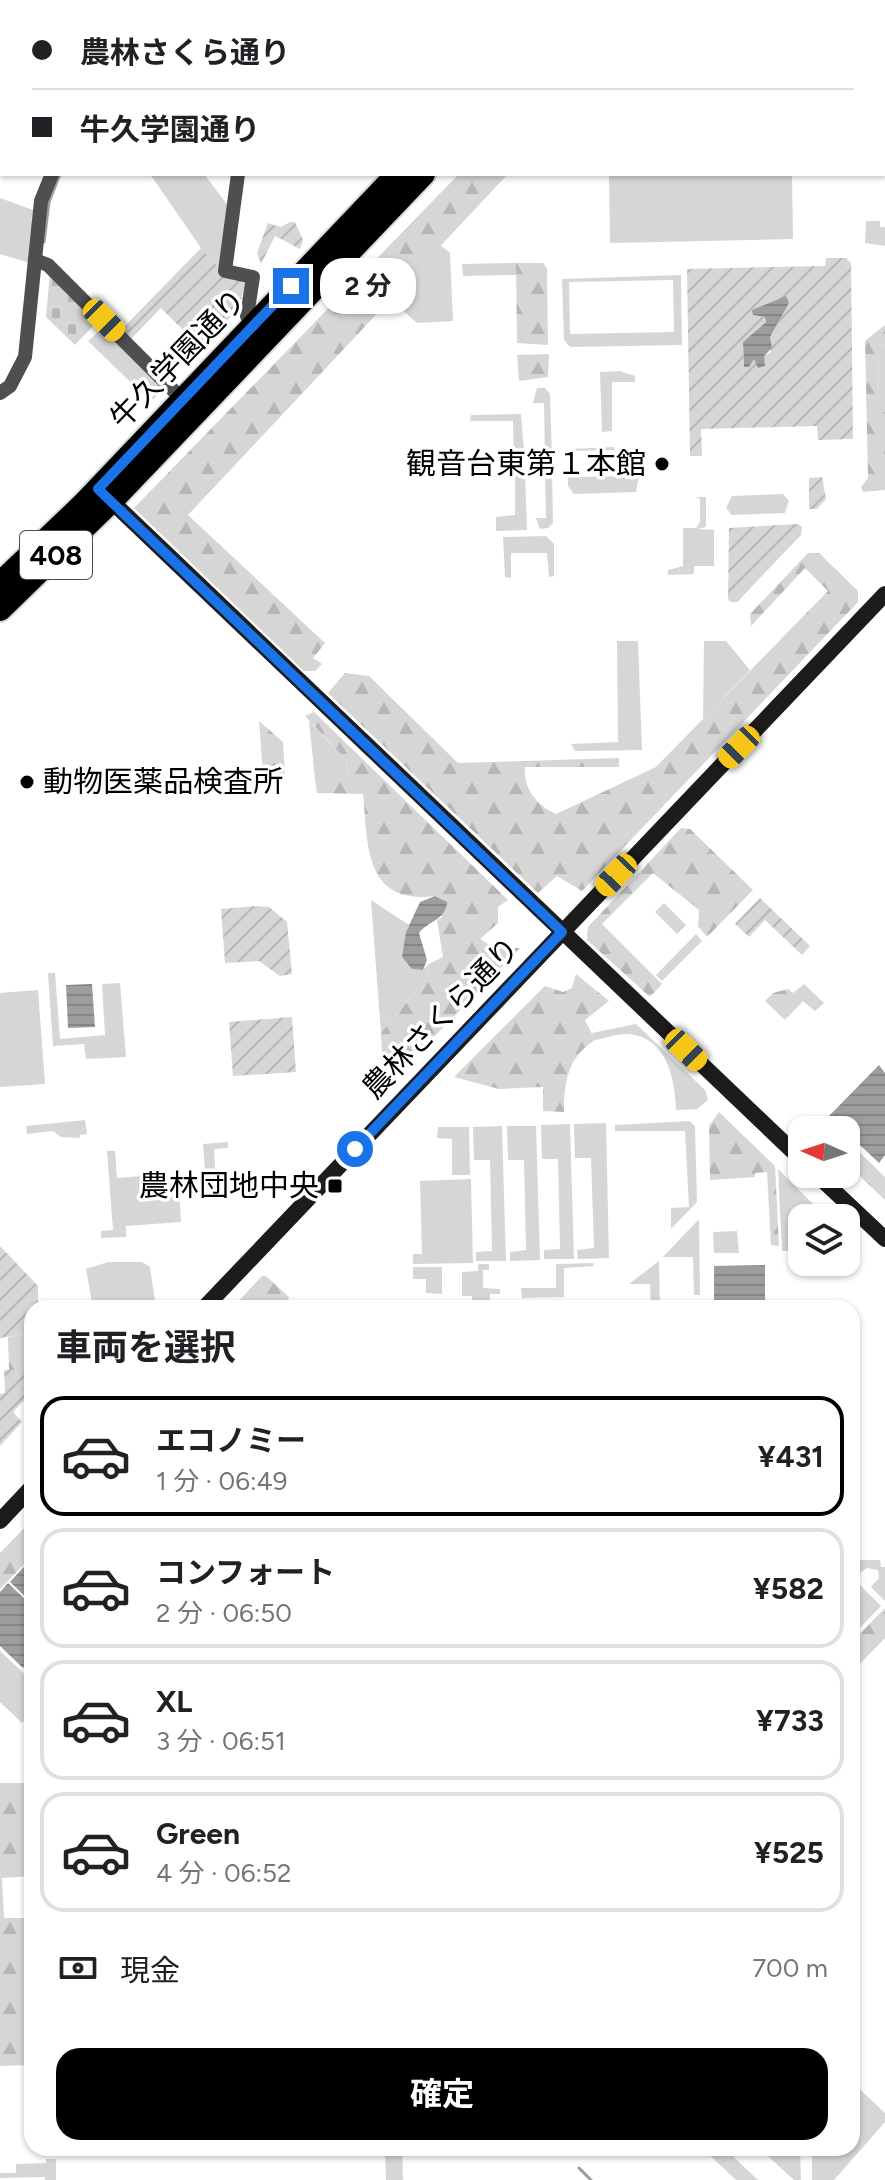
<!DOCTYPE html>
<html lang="ja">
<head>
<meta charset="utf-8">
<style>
  :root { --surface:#fff; --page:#f6f6f6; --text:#202124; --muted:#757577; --line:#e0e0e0; --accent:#000 }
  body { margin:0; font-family:Figtree,"Noto Sans JP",sans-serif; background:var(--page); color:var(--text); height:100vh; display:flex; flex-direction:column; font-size:30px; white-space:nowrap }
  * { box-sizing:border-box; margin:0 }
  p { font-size:26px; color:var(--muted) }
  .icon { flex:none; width:44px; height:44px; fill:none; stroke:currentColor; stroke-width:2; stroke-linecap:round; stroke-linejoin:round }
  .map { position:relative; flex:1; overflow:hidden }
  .sheet { position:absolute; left:24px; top:1300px; width:836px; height:856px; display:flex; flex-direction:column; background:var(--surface); border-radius:24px; box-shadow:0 2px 6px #0004 }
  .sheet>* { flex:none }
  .guide { position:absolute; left:0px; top:0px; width:886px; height:176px; box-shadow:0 2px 6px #0004; display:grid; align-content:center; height:176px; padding:0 32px; background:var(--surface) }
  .needle { width:52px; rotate:273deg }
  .controls { position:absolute; left:788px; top:1116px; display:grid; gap:16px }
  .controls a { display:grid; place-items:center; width:72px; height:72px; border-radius:16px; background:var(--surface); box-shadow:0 2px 6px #0004; font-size:40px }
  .end { position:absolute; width:36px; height:36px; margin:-18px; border:10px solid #1a73e8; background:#fff; box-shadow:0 0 0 4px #fff }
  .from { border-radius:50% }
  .bubble { position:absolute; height:56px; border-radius:24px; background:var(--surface); box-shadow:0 2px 6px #0004; font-size:26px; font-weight:700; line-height:56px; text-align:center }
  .car { position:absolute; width:24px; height:48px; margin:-24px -12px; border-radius:10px; box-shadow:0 0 6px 2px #0007; background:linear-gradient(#f5c518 24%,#345 0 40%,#f5c518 0 76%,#345 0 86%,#f5c518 0) }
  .guide b { display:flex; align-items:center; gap:28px; height:76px; font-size:30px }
  .guide b+b { border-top:2px solid var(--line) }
  .guide i { width:20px; height:20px; background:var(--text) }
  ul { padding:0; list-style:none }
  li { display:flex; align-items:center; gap:24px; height:120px; margin:0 16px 12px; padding:0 16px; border:4px solid var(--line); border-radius:24px }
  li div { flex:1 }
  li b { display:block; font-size:30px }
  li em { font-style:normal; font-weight:700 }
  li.selected { border-color:var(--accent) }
  li>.icon { width:72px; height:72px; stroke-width:1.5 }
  h2 { padding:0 32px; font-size:36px; line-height:96px }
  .pay { display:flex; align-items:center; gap:20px; height:88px; padding:0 32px; font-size:30px }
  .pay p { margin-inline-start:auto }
  .cta { display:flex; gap:16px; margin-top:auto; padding:16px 32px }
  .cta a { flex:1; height:92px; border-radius:24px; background:var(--accent); color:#fff; font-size:32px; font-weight:700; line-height:92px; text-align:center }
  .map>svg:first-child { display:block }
  .grass { fill:#d6d6d6; fill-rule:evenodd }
  .forest { fill:url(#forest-firs) }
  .cemetery { fill:url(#cemetery-stones) }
  .garden { fill:url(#garden-furrows); fill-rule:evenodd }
  .water { fill:url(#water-rules) }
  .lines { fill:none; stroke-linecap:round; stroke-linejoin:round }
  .stream { stroke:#9d9d9d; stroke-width:3 }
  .highway-casing { stroke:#dbdbdb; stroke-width:28 }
  .street { stroke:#4f4f4f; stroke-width:14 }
  .secondary { stroke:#1c1c1c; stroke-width:16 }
  .highway { stroke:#000; stroke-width:24 }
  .route { stroke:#1a73e8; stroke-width:10 }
  .poi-dot { fill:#000; stroke:#fff; stroke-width:3 }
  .labels { text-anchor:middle; stroke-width:7; stroke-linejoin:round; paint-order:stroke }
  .shield { fill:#fff; stroke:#4c4c4c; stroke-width:2 }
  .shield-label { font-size:28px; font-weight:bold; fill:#000 }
  .street-label { font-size:30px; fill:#000; stroke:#fff }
  .poi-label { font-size:30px; fill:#000; stroke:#fff; text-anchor:end }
</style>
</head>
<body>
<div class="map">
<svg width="885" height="2180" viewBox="0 0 885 2180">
  <defs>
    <pattern id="forest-firs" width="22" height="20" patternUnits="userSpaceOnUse" patternTransform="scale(2)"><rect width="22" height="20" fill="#d6d6d6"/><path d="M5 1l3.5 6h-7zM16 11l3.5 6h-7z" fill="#b6b6b6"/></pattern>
    <pattern id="cemetery-stones" width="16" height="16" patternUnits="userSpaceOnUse" patternTransform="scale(2)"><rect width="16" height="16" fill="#d6d6d6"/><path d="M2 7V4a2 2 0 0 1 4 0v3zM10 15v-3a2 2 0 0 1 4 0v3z" fill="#b6b6b6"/></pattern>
    <pattern id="garden-furrows" width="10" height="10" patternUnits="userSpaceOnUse" patternTransform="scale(2)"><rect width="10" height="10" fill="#d6d6d6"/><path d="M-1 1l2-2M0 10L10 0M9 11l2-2" fill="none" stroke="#b6b6b6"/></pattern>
    <pattern id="water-rules" width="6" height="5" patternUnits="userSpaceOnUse" patternTransform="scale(2)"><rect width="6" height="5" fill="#9d9d9d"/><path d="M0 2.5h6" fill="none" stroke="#858585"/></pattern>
  </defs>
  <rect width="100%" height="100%" fill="#fff"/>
  <g class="grass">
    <path d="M150 174H204L229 207 222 271 201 248Z"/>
    <path d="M609 174H792L793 239 610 243Z"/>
    <path d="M0 198 36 211 30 263 0 254Z"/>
    <path d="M866 221H880V227H885V246L865 243Z"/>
    <path d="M440 245 450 253 453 321 417 323 389 298Z"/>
    <path d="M516 263V275L463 276 462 264Z"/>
    <path d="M681 275 682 345 570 347 564 340 562 279ZM673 280 674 332 570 334 569 282Z"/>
    <path d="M105 326 166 386 151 402 88 341Z"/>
    <path d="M885 344V412H879L878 345Z"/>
    <path d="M620 371 635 376V382H612V431L602 432 600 372Z"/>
    <path d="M537 388H545L550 394 552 461H545L544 403H533Z"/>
    <path d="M521 414 525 463 514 464 513 421H470L471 415Z"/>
    <path d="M614 447 615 450 572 451V477L639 476 636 492 574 494 568 486V452L572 449Z"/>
    <path d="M515 470H525L527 530 496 531V517L515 515Z"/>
    <path d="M545 470H552L553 523 548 528 540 529 536 518H546Z"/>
    <path d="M783 494 789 501 785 513 732 515 726 508 732 496Z"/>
    <path d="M695 497H706V527L697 529 714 530V566H694V574L668 575V570L683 566V528H696L700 522V499Z"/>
    <path d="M546 536 554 544V576L549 577 547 553H511V578L505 577 503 537Z"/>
    <path d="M617 641H638L642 750 575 751 571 744 618 742Z"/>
    <path d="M704 641H726L750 670 703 719Z"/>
    <path d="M309 721 346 760 348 777 315 779Z"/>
    <path d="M371 900 409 925 406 932 412 969 423 970 429 964 428 976 381 1033Z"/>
    <path d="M664 903 686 925 677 934 655 912Z"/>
    <path d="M696 934 702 941 662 981 656 975Z"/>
    <path d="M48 973H55L60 1039 105 1035 102 984 120 983 126 1057 86 1059 84 1044 53 1046Z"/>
    <path d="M38 990 45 1084 0 1087V993Z"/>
    <path d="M636 1024 705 1090 708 1100 697 1109 676 1110C675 1079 667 1037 628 1034 618 1034 605 1038 595 1040L592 1033Z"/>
    <path d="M85 1120 87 1134 80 1135V1138L61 1137 53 1131 27 1134 26 1126Z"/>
    <path d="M690 1121 695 1126 697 1202 671 1229V1208L689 1207 685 1131H615V1125Z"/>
    <path d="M606 1123 609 1258 578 1259 577 1250 594 1248 591 1158H575L574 1124Z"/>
    <path d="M570 1124 574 1259H544V1250L560 1249 558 1159H542L541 1125Z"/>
    <path d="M502 1126 506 1261H476V1252L492 1251 490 1160H474L473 1127Z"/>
    <path d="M507 1126H536L540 1260 510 1261V1252L526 1250 524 1160H508Z"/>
    <path d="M438 1127H469L470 1175H452V1139L437 1138Z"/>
    <path d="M228 1142V1148L214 1149 217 1199 207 1200 203 1144Z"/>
    <path d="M107 1151H115L117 1178 178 1173 181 1222 126 1226V1237L101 1238V1231L113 1230Z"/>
    <path d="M778 1169 827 1218H802V1251H782Z"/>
    <path d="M471 1179 473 1263 413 1264V1254H422L420 1181Z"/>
    <path d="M699 1219 700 1295H694L693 1257H663Z"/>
    <path d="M737 1231 739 1253H714L713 1232Z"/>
    <path d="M659 1261 660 1308H651L650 1284H629Z"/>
    <path d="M108 1262H142L150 1267 156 1308H93L86 1269Z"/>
    <path d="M593 1263 594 1266 564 1268V1297L522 1298 521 1288H556V1264Z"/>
    <path d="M478 1264H489V1270H483V1288L500 1289V1294H490V1306L472 1307V1296H462V1272L478 1271Z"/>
    <path d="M413 1267H442V1294L426 1293V1279H413Z"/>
    <path d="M852 1560H880L881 1567H885V1601L871 1587 879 1578 878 1570 867 1568 858 1574 852 1567Z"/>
    <path d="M852 1577 881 1606 852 1636Z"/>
    <path d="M0 1651 32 1681V1713L22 1723 0 1702Z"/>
    <path d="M852 2082 885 2113V2122L834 2180H812V2148H852Z"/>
    <path d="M385 2148H402L403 2180H386Z"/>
    <path d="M759 2148H800L801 2180H794Z"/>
    <path d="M46 2159H56V2180H45V2177L0 2178V2173H16V2164L46 2163Z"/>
  </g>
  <g class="forest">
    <path d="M459 174H508L188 515 325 643 313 658 322 664 315 671H304L134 508Z"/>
    <path d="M516 263H543L547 268 548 345 517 343Z"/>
    <path d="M885 325V344L878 345 879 411 885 412V490L863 492 861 487 868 478 865 341Z"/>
    <path d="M549 354 548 377 519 381 517 355Z"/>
    <path d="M808 553H819L858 591V602L582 891 557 876 538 893 328 693 345 673 369 676 458 763 619 758V767H525C523 790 538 806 556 814L656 767 828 591 805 568 751 626 750 614Z"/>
    <path d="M314 712 508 900 498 907V923L480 939 494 948H520L375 1098 383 1074 381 1033 428 976 429 964 443 957 437 920 442 917 435 896C364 905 368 845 363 794L317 793 315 779 348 776 346 760 305 716Z"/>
    <path d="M259 721 283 742 285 776 277 785 264 787Z"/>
    <path d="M681 828 690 829 753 890 707 937 698 926 699 910 653 873 602 924 662 984 650 997 587 940 588 927Z"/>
    <path d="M576 974 609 1001 585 1020 595 1040C568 1057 564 1081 564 1112L543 1111V1087L499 1089 454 1077 545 986 563 992 572 988Z"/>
    <path d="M804 984 824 1003 815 1011 803 1001 785 1020 765 1001 773 993 788 989 793 993Z"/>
    <path d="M719 1112 775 1166 779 1246 771 1245 767 1172 755 1173V1177L710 1180 709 1126Z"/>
    <path d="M846 1139 885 1177V1200L846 1163Z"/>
    <path d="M262 1276H266L289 1297 286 1308H267L260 1302 254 1308H232Z"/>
    <path d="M30 1333V1370H9L8 1337Z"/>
    <path d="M32 1520V1556L0 1589V1553Z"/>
    <path d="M885 1608V1638L852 1672V1642Z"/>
    <path d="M0 1783H32V1876L2 1878 4 1918H32V2065L0 2066Z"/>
    <path d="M702 2148H724L758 2180H736Z"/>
  </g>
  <path class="cemetery" d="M50 272 99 320 75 345 46 317Z"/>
  <g class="garden">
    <path d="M290 222H295L303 240 300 249 275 236 261 264 257 253 268 223 281 227Z"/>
    <path d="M201 248 222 271 243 277 246 283 238 310 200 347 161 308 131 339 121 330Z"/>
    <path d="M826 258H846L851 263 853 439 818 440 817 426 701 429 702 456H690L687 269 825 266ZM779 300 789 303 770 337 771 352 764 356V361L754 359 744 367 743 342 766 322 765 317 754 315Z"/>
    <path d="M822 477 826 499 817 509H809V478Z"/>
    <path d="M798 524 802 527 801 535 737 602H731L728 599 729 528Z"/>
    <path d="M760 898 810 946 802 955 765 920 749 937 735 924Z"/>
    <path d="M257 906 269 907 287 922 292 974 280 976 259 961 225 963 221 909Z"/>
    <path d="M292 1017 296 1072 233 1076 229 1022Z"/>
    <path d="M0 1246 38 1286V1308H32V1333L0 1338Z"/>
    <path d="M4 1370H30L31 1393 13 1412 22 1422 0 1446V1394L5 1393Z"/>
  </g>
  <g class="water">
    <path d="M786 296 789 303 770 337 772 348 764 356 765 366 758 368 754 359 749 367H744L743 342 766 322 765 317 753 315 752 310Z"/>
    <path d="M435 896 447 902C446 920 428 921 419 933L427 960 423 970 412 969 402 957 406 932 420 902Z"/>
    <path d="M92 984 95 1027 68 1028 66 985Z"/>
    <path d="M879 1065 885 1073V1155L879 1163 829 1116Z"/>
    <path d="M765 1265V1308H714V1266Z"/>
    <path d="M32 1558V1603L10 1582Z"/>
    <path d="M8 1583 32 1606V1659L23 1668 0 1646V1592Z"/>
  </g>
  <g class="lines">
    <g class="stream">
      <path d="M362 0 363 2"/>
      <path d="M455 0 456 2"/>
      <path d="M168 2 171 0"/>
      <path d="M44 242 49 202 60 174"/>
      <path d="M579 2168 591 2180"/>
    </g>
    <defs>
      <g id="highway">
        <path d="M562 2 564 0"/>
        <path d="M586 2 588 0"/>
        <path d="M0 584 83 505 398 174"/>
        <path d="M0 609 111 501 423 174"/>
      </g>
    </defs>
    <use href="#highway" class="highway-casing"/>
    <g class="street">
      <path d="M106 0 114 2"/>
      <path d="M129 0 130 2"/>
      <path d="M236 0 237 2"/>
      <path d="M464 0 465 2"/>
      <path d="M144 2 148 0"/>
      <path d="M238 174 225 271 253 277 247 316 253 327"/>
      <path d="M35 260 48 265 183 400"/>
      <path d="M0 393 10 386 25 357 41 201 52 174"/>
    </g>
    <g class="secondary">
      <path d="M106 496 802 1160"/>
      <path d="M816 1174 885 1239"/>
      <path d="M204 1308 885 594"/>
      <path d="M0 1521 32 1487"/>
    </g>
    <use href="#highway" class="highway"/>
  </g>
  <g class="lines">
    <path class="route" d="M291 286 98 489 562 932 355 1149"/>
  </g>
  <g class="poi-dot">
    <circle cx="662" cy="464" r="8"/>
    <circle cx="27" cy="782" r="8"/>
    <rect x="327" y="1178" width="16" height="16" rx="4"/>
  </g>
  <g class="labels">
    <rect class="shield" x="20" y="531" width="72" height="48" rx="6"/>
    <g class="shield-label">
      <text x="56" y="565">408</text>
    </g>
    <g class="street-label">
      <text transform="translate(178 359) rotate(-46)" y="10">牛久学園通り</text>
      <text transform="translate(441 1018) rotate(-46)" y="10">農林さくら通り</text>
    </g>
    <g class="poi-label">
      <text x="646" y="474">観音台東第１本館</text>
      <text x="43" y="792" text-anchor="start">動物医薬品検査所</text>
      <text x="319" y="1196">農林団地中央</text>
    </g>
  </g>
</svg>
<div class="controls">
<a><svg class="needle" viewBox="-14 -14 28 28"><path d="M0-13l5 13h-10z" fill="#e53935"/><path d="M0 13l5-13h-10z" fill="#757577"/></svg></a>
<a><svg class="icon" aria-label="layers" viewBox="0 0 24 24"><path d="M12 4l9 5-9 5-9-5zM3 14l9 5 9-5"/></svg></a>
</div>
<i class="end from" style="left:355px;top:1149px"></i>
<i class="end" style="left:291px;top:286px"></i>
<div class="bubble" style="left:320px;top:258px;width:96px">2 分</div>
<i class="car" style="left:104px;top:320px;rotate:135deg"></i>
<i class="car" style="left:739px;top:747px;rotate:224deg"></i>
<i class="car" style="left:616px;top:875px;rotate:223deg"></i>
<i class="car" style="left:686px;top:1050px;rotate:134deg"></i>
<div class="guide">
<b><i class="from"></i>農林さくら通り</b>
<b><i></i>牛久学園通り</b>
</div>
<section class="sheet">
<h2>車両を選択</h2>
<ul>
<li class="selected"><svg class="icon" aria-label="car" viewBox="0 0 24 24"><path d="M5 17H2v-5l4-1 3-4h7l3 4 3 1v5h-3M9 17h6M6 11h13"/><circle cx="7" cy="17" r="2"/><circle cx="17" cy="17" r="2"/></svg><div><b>エコノミー</b><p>1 分 · 06:49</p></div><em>¥431</em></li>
<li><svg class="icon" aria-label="car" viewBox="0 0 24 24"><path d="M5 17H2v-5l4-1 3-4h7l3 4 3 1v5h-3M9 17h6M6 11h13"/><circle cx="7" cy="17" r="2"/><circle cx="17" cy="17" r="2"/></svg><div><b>コンフォート</b><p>2 分 · 06:50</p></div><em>¥582</em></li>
<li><svg class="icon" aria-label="car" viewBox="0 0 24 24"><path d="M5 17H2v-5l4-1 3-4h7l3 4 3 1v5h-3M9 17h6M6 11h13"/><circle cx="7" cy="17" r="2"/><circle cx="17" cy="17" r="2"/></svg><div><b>XL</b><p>3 分 · 06:51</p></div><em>¥733</em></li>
<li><svg class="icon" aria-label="car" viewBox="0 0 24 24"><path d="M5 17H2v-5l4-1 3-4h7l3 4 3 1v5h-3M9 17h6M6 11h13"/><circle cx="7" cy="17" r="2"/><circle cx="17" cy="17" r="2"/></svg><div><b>Green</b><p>4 分 · 06:52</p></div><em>¥525</em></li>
</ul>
<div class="pay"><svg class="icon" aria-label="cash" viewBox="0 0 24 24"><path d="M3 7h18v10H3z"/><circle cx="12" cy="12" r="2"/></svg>現金<p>700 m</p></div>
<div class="cta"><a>確定</a></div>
</section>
</div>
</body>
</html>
